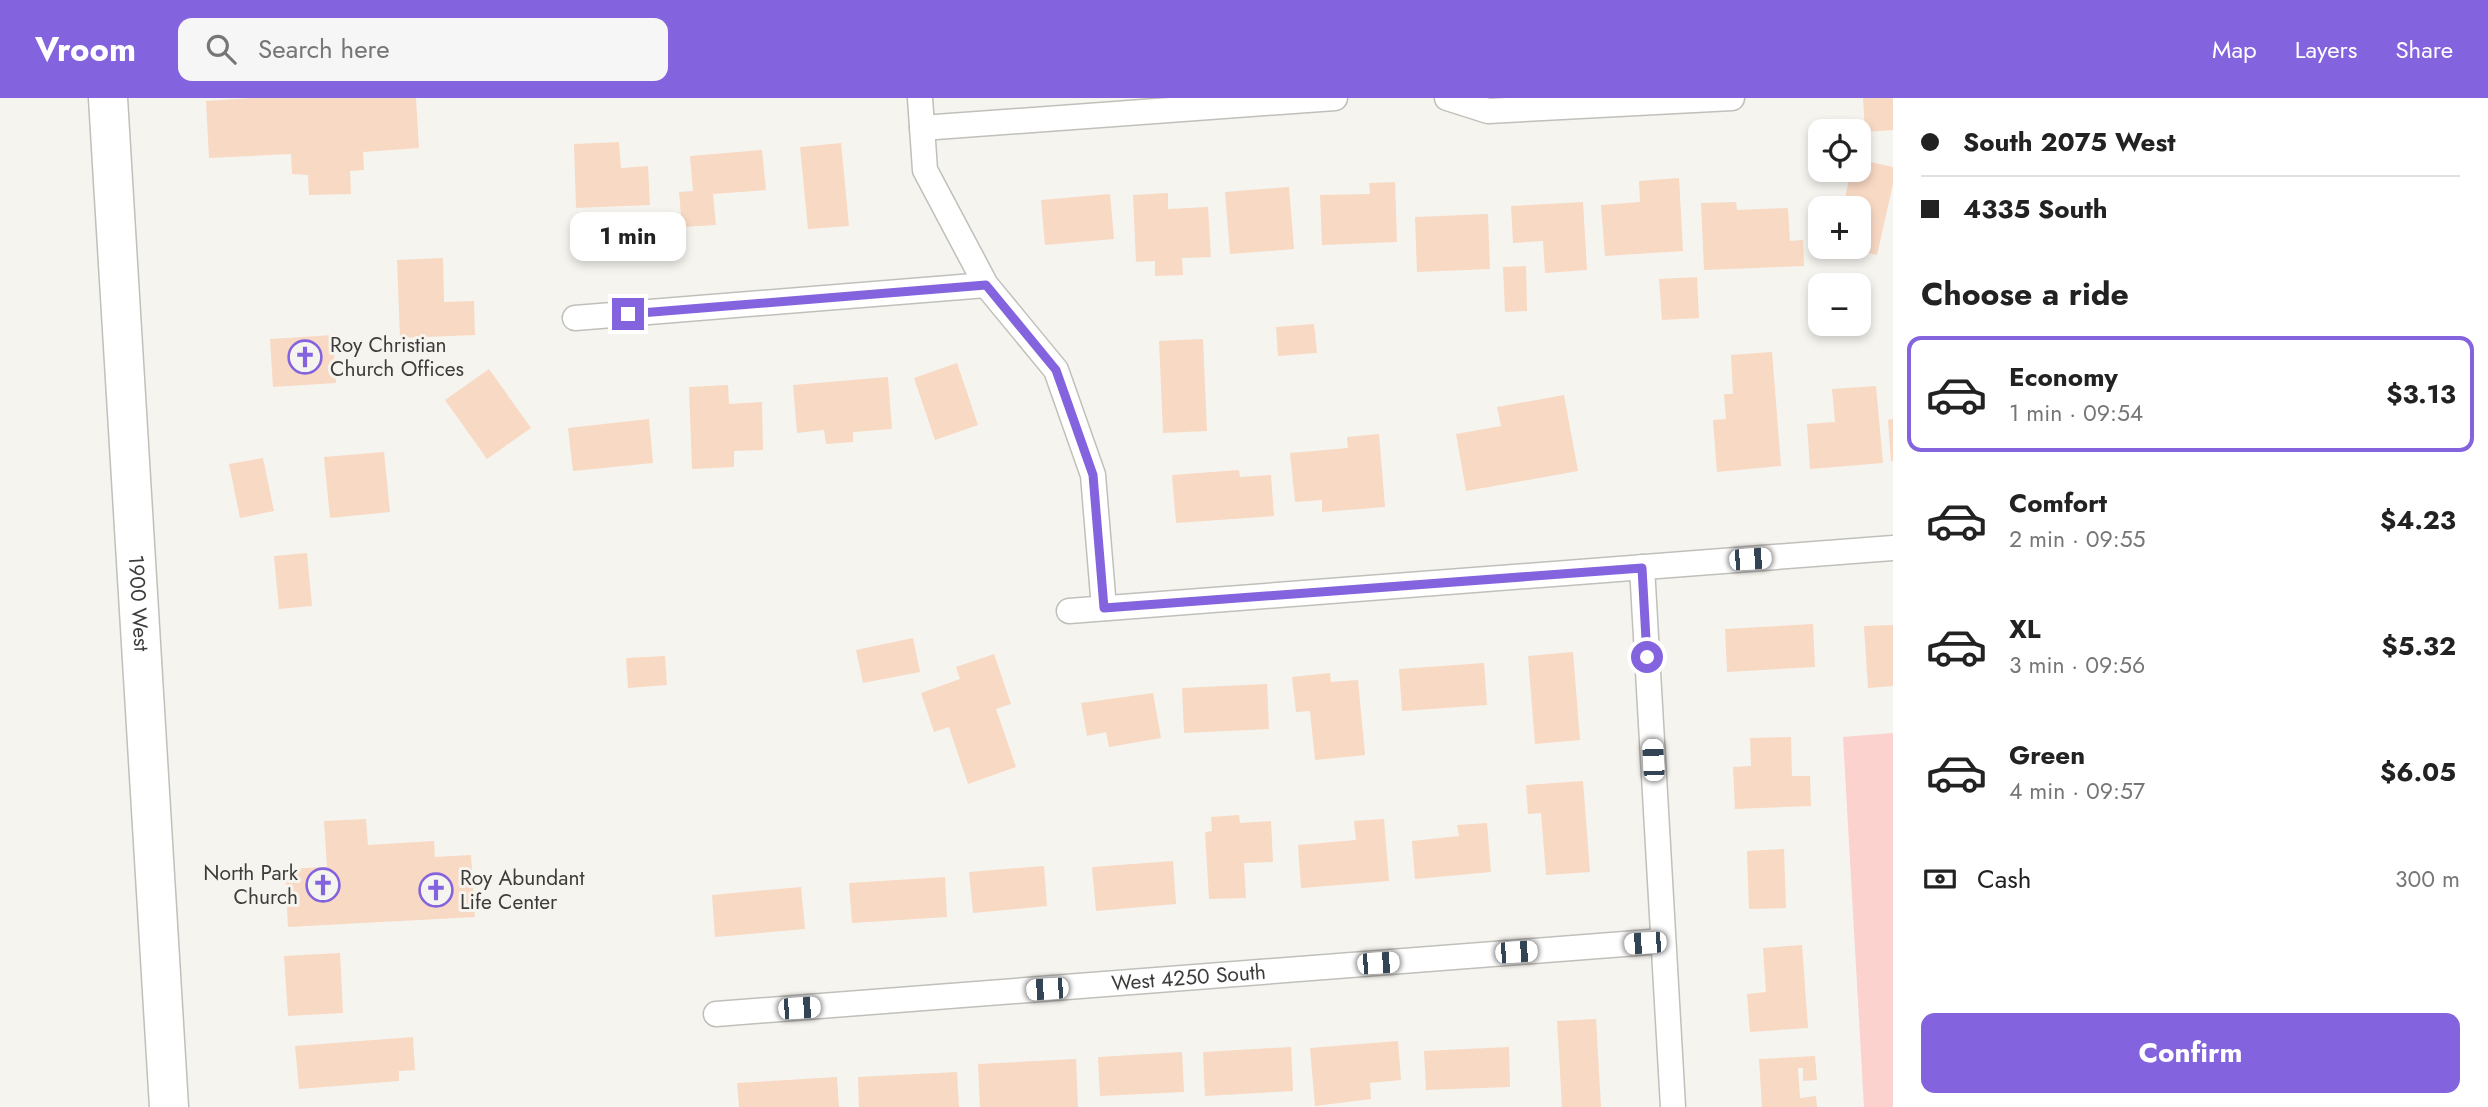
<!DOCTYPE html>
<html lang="en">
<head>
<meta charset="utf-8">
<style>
  :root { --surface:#fff; --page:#f6f6f6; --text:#222; --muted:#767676; --line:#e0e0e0; --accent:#8463de }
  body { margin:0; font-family:Jost,sans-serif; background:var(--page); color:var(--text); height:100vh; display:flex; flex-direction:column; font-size:26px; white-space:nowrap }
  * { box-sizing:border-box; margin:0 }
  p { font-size:23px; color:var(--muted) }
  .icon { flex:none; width:38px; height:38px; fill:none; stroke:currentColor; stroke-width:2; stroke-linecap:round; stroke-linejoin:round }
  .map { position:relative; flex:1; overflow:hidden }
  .panel { display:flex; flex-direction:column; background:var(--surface); width:595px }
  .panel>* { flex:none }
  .guide { display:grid; align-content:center; height:154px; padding:0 28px; background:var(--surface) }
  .fabs { position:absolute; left:1808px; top:21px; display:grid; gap:14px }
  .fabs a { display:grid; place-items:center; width:63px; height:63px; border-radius:14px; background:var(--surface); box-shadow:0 4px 10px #0003; font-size:35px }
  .end { position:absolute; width:32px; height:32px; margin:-16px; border:9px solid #8463de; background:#fff; box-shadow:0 0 0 4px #fff }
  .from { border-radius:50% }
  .bubble { position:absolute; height:49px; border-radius:14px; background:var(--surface); box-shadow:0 4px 10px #0003; font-size:23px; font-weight:700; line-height:49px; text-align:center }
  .car { position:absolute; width:21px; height:42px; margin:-21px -10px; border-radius:9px; box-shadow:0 0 5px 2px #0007; background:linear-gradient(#fff 24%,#345 0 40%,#fff 0 76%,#345 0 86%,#fff 0) }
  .guide b { display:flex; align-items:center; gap:24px; height:66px; font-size:26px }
  .guide b+b { border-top:2px solid var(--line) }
  .guide i { width:18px; height:18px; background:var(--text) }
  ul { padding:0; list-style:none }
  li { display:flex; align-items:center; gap:21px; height:116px; margin:0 14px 10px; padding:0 14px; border:4px solid transparent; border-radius:14px }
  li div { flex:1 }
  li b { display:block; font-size:26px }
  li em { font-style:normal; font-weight:700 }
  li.on { border-color:var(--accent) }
  li>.icon { width:63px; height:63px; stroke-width:1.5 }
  h2 { padding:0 28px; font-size:32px; line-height:84px }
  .pay { display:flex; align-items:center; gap:18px; height:77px; padding:0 28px; font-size:26px }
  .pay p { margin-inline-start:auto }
  .primary-button { display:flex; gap:14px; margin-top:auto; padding:14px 28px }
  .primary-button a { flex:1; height:80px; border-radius:14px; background:var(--accent); color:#fff; font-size:28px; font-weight:700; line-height:80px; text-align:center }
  header { display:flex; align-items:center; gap:42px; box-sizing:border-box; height:98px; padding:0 35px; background:var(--accent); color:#fff }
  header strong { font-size:33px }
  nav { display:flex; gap:38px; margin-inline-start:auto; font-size:24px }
  .search { width:490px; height:63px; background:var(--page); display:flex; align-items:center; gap:18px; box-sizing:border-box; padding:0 24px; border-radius:14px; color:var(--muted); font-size:26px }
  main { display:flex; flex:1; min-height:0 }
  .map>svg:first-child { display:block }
  .green { fill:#fcd2ce }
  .building { fill:#f8d9c4 }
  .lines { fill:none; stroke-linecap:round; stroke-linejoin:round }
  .minor-casing { stroke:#c1bfba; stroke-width:27 }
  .primary-casing { stroke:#c1bfba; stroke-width:41 }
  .minor { stroke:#fff; stroke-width:24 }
  .primary { stroke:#fff; stroke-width:38 }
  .route { stroke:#8463de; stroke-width:9 }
  .labels { text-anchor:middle; stroke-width:6; stroke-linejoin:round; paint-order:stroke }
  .poi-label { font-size:21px; fill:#3d3c3a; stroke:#f6f4ef; text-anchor:start }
  .street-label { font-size:21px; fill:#3d3c3a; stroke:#f6f4ef }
</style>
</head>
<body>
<header>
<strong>Vroom</strong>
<div class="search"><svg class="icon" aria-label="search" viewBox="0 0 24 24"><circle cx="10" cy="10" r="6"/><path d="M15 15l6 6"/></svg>Search here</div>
<nav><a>Map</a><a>Layers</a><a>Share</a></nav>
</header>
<main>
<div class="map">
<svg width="1893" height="1009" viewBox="0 0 1893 1009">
  <rect width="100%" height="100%" fill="#f6f4ef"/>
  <path class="green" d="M1893 635V1009H1864L1843 639Z"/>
  <g class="building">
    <path d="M252 0H416L419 50 363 54 364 72 350 73 351 96 309 97 308 77 292 76 291 56 209 60 206 3Z"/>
    <path d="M1863 0H1893V32L1865 34Z"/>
    <path d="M619 44 621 70 648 68 650 107 576 110 574 46Z"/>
    <path d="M841 45 849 128 808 131 800 49Z"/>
    <path d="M762 52 766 92 713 96 716 127 682 129 679 94 693 93 690 58Z"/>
    <path d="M1858 61 1893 69V86L1877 157 1847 150 1858 149V110H1843L1851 72H1858Z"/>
    <path d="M1679 80 1683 153 1605 158 1601 107 1640 104 1639 83Z"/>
    <path d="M1395 84 1397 144 1322 147 1320 97 1370 96 1369 85Z"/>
    <path d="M1289 89 1294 151 1230 156 1225 94Z"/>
    <path d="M1168 95V111L1208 109 1211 159 1182 160 1183 177 1155 178V163L1136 164 1133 97Z"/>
    <path d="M1110 96 1114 141 1045 147 1041 102Z"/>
    <path d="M1583 104 1587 172 1545 175 1543 143 1513 145 1511 108Z"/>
    <path d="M1736 104 1737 112 1788 110 1790 143 1803 142 1804 168 1704 172 1701 105Z"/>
    <path d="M1488 116 1490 171 1417 174 1415 119Z"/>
    <path d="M443 160 444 204 474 203 475 237 400 240 397 162Z"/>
    <path d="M1526 168 1527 213 1505 214 1503 169Z"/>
    <path d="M1697 179 1699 220 1662 222 1659 181Z"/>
    <path d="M1314 226 1317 255 1278 258 1276 229Z"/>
    <path d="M333 237 336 285 273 289 270 241Z"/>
    <path d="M1203 241 1207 333 1163 335 1159 243Z"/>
    <path d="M1772 254 1781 368 1717 374 1713 322 1726 321 1724 296H1733L1731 257Z"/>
    <path d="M957 265 978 327 935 342 914 280Z"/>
    <path d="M489 271 531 330 487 361 445 302Z"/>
    <path d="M888 279 892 331 853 334V344L826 346 824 332 797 335 793 287Z"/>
    <path d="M728 287 729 306 762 304 763 352 734 353V369L692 371 689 289Z"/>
    <path d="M1876 288 1883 365 1810 371 1807 326 1835 324 1832 291Z"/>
    <path d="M1564 297 1578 373 1466 393 1456 336 1501 328 1497 309Z"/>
    <path d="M649 321 653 365 573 373 568 330Z"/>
    <path d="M1893 321V363H1891L1888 322Z"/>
    <path d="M1379 336 1385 409 1322 414V402L1295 404 1290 355 1348 350 1347 339Z"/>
    <path d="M384 354 390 414 330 420 324 359Z"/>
    <path d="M263 360 274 413 240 420 229 366Z"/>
    <path d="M1239 372 1240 379 1271 377 1274 418 1176 425 1172 377Z"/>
    <path d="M307 455 312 508 279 511 274 458Z"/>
    <path d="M1813 526 1815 569 1727 574 1725 531Z"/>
    <path d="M1893 527V588L1868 590 1864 528Z"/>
    <path d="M913 540 920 574 863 585 856 552Z"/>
    <path d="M1573 554 1580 642 1535 646 1528 558Z"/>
    <path d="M994 556 1011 606 996 611 1016 669 968 686 949 629 934 634 921 595 960 581 956 569Z"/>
    <path d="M665 558 667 587 628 590 626 560Z"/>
    <path d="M1484 565 1487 607 1402 613 1399 571Z"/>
    <path d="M1330 575 1331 584 1358 582 1365 657 1315 662 1310 613 1296 614 1292 579Z"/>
    <path d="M1267 586 1269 631 1184 635 1182 590Z"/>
    <path d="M1153 595 1161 640 1109 649 1106 634 1087 638 1081 605Z"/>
    <path d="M1791 639 1792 678H1810L1811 708 1735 711 1733 669 1751 668 1750 640Z"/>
    <path d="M1583 683 1590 774 1546 777 1541 715 1528 716 1526 687Z"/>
    <path d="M1239 717 1240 725 1271 723 1273 764 1244 765 1246 800 1209 801 1205 734 1212 733 1211 719Z"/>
    <path d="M366 721 368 747 434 743 435 759 471 757 475 819 288 829 285 771 327 769 324 723Z"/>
    <path d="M1384 721 1389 783 1301 790 1298 747 1356 742 1354 723Z"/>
    <path d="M1487 725 1491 774 1415 781 1412 743 1459 738 1457 727Z"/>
    <path d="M1784 751 1786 810 1749 811 1747 753Z"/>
    <path d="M1173 763 1176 806 1096 813 1092 769Z"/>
    <path d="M1044 768 1047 808 973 815 969 774Z"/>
    <path d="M945 779 947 819 852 825 849 785Z"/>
    <path d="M801 789 805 831 715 839 712 797Z"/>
    <path d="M1802 847 1808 930 1750 934 1747 896 1766 894 1763 850Z"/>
    <path d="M340 855 343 915 288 918 284 858Z"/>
    <path d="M1596 921 1601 1009H1562L1557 923Z"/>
    <path d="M413 939 415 972 399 973V983L299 991 295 948Z"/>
    <path d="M1398 943 1401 982 1370 985 1371 1001 1315 1008 1310 950Z"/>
    <path d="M1291 949 1293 993 1205 998 1203 954Z"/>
    <path d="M1509 949 1510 989 1426 992 1424 953Z"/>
    <path d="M1182 954 1184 994 1100 998 1098 959Z"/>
    <path d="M1815 958 1817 982 1803 983V970H1798L1800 1000 1816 998 1817 1009H1762L1759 961Z"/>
    <path d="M1076 961 1078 1009H980L978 966Z"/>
    <path d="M957 974 959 1009H859L858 979Z"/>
    <path d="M837 979 839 1009H739L737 985Z"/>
  </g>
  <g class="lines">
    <defs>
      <g id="minor">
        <path d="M920 0 925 72 986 187 1056 272 1093 377 1104 510"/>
        <path d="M1447 0 1488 13 1732 0"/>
        <path d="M922 30 1335 0"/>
        <path d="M575 220 986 187"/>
        <path d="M1642 469 1673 1009"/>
        <path d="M1069 513 1893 450"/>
        <path id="s1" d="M716 916 1663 843"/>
      </g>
      <g id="primary">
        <path id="s2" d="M108 0 169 1009"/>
      </g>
    </defs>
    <use href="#minor" class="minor-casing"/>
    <use href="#primary" class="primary-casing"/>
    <use href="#minor" class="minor"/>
    <use href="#primary" class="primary"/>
  </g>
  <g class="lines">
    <path class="route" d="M628 216 986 187 1056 272 1093 377 1104 510 1642 470 1647 559"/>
  </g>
  <defs>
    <symbol id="church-ring" viewBox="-11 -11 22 22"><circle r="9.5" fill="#f6f4ef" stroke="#8463de" stroke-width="1.5"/><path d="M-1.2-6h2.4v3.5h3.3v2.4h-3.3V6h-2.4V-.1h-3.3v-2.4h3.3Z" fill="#8463de"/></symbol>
  </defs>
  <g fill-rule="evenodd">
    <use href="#church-ring" x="286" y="240" width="38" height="38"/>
    <use href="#church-ring" x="304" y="768" width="38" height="38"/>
    <use href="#church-ring" x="417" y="773" width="38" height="38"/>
  </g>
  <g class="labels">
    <g class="poi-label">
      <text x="330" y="254">Roy Christian<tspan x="330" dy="24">Church Offices</tspan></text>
      <text x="298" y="782" text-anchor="end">North Park<tspan x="298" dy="24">Church</tspan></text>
      <text x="460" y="787">Roy Abundant<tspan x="460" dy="24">Life Center</tspan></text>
    </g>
    <g class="street-label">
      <text dy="7" stroke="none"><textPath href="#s2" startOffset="506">1900 West</textPath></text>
      <text dy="7" stroke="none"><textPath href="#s1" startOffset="474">West 4250 South</textPath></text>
    </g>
  </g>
</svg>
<div class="fabs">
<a><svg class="icon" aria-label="locate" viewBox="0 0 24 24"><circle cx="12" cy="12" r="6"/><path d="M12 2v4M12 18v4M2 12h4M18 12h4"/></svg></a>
<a>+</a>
<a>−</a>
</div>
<i class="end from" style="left:1647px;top:559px"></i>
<i class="end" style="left:628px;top:216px"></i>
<div class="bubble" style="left:570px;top:114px;width:116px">1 min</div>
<i class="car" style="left:1750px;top:461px;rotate:86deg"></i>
<i class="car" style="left:1653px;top:662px;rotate:357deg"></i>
<i class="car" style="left:1645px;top:845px;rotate:266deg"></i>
<i class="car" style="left:1516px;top:854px;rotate:86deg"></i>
<i class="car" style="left:1378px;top:865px;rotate:86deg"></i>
<i class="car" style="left:1047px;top:891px;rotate:266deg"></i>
<i class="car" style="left:799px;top:910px;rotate:86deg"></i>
</div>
<section class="panel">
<div class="guide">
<b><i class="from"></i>South 2075 West</b>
<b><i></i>4335 South</b>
</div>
<h2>Choose a ride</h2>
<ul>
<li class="on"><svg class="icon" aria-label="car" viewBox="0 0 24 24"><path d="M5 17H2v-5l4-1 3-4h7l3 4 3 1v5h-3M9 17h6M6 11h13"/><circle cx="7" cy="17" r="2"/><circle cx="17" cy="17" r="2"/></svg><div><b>Economy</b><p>1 min · 09:54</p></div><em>$3.13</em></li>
<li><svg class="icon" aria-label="car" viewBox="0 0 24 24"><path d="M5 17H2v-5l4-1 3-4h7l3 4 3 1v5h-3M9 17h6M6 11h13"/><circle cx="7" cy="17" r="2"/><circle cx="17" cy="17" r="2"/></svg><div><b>Comfort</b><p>2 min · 09:55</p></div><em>$4.23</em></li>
<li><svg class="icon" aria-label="car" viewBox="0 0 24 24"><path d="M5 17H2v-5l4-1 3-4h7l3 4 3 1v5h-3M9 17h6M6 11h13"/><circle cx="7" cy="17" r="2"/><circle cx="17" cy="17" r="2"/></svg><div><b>XL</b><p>3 min · 09:56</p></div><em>$5.32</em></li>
<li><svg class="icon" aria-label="car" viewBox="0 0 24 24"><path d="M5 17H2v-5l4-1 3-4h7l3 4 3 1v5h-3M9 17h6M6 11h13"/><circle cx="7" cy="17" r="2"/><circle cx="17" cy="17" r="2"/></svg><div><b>Green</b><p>4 min · 09:57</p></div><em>$6.05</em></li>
</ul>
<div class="pay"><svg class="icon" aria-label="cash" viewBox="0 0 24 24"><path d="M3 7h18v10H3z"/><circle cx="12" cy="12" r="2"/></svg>Cash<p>300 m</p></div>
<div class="primary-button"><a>Confirm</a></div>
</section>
</main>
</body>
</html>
